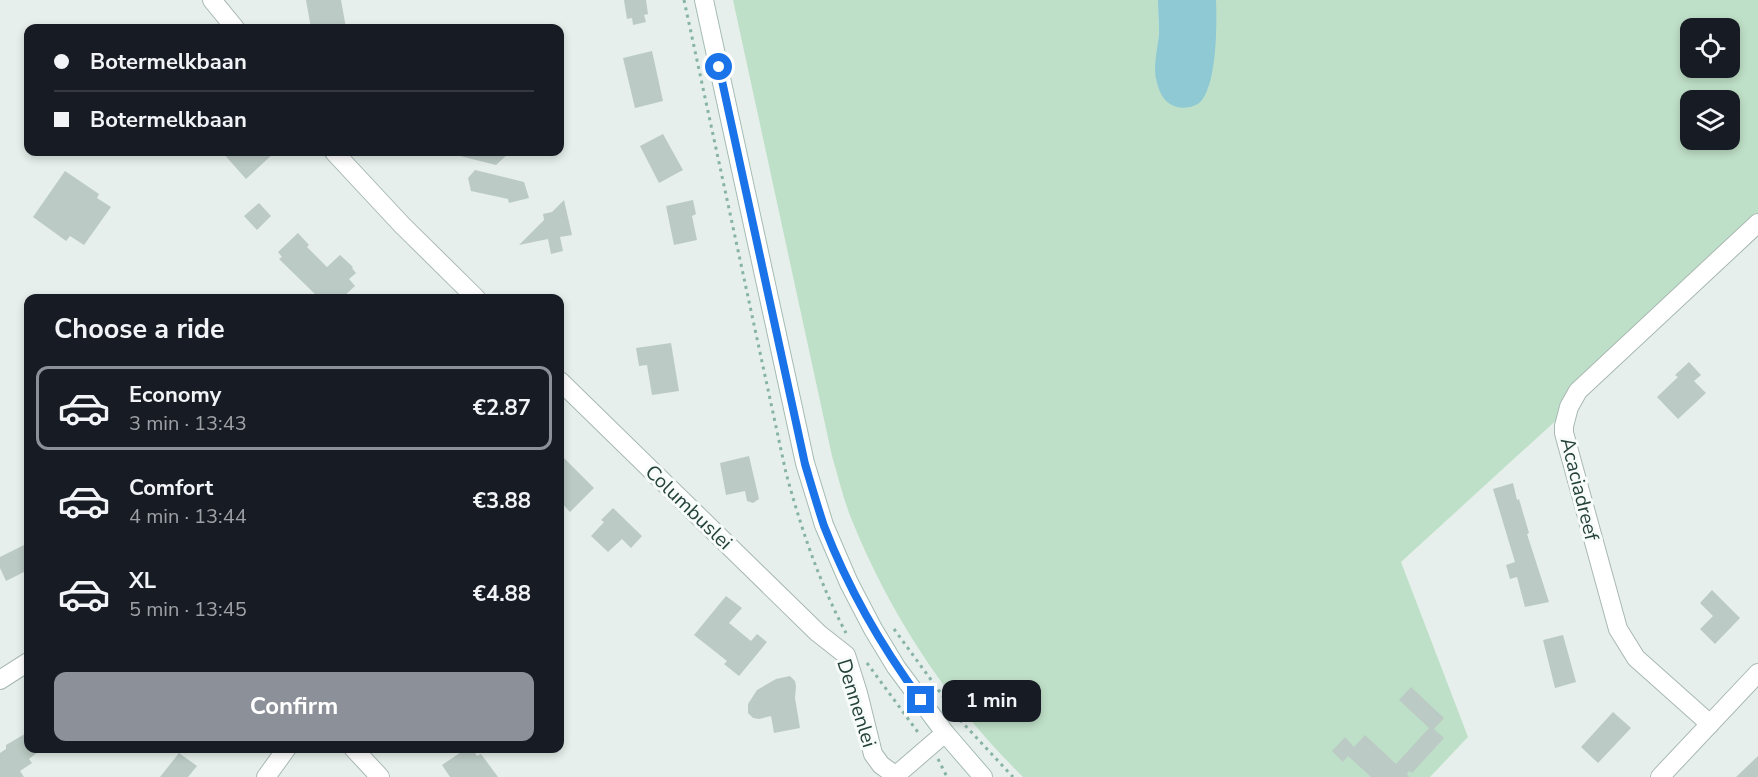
<!DOCTYPE html>
<html lang="en">
<head>
<meta charset="utf-8">
<style>
  :root { --surface:#171b24; --page:#20242c; --text:#f1f3f6; --muted:#9ea1a6; --line:#363941; --accent:#8c9099 }
  body { margin:0; font-family:"Nunito Sans",sans-serif; background:var(--page); color:var(--text); height:100vh; display:flex; flex-direction:column; font-size:22px; white-space:nowrap }
  * { box-sizing:border-box; margin:0 }
  p { font-size:20px; color:var(--muted) }
  .icon { flex:none; width:33px; height:33px; fill:none; stroke:currentColor; stroke-width:2; stroke-linecap:round; stroke-linejoin:round }
  .map { position:relative; flex:1; overflow:hidden }
  .side { position:absolute; left:24px; top:294px; width:540px; height:459px; display:flex; flex-direction:column; background:var(--surface); border-radius:12px; box-shadow:0 3px 9px #0003 }
  .side>* { flex:none }
  .banner { position:absolute; left:24px; top:24px; width:540px; height:132px; border-radius:12px; box-shadow:0 3px 9px #0003; display:grid; align-content:center; height:132px; padding:0 30px; background:var(--surface) }
  .tools { position:absolute; left:1680px; top:18px; display:grid; gap:12px }
  .tools a { display:grid; place-items:center; width:60px; height:60px; border-radius:12px; background:var(--surface); box-shadow:0 3px 9px #0003; font-size:30px }
  .end { position:absolute; width:27px; height:27px; margin:-14px; border:8px solid #1a73e8; background:#fff; box-shadow:0 0 0 3px #fff }
  .from { border-radius:50% }
  .bubble { position:absolute; height:42px; border-radius:12px; background:var(--surface); box-shadow:0 3px 9px #0003; font-size:20px; font-weight:700; line-height:42px; text-align:center }
  .banner b { display:flex; align-items:center; gap:21px; height:57px; font-size:22px }
  .banner b+b { border-top:2px solid var(--line) }
  .banner i { width:15px; height:15px; background:var(--text) }
  ul { padding:0; list-style:none }
  li { display:flex; align-items:center; gap:18px; height:84px; margin:0 12px 9px; padding:0 18px; border:3px solid transparent; border-radius:12px }
  li div { flex:1 }
  li b { display:block; font-size:22px }
  li em { font-style:normal; font-weight:700 }
  li.selected { border-color:var(--accent) }
  li>.icon { width:54px; height:54px; stroke-width:1.5 }
  h2 { padding:0 30px; font-size:27px; line-height:72px }
  .action { display:flex; gap:12px; margin-top:auto; padding:12px 30px }
  .action a { flex:1; height:69px; border-radius:12px; background:var(--accent); color:#fff; font-size:24px; font-weight:700; line-height:69px; text-align:center }
  .map>svg:first-child { display:block }
  .green { fill:#bfe0c8; fill-rule:evenodd }
  .water { fill:#8ec9d4 }
  .building { fill:#bbcac4 }
  .lines { fill:none; stroke-linecap:round; stroke-linejoin:round }
  .minor-casing { stroke:#a8b8b2; stroke-width:20 }
  .secondary-casing { stroke:#a4bbb3; stroke-width:20 }
  .path { stroke:#86b3a5; stroke-width:3; stroke-dasharray:3 4.5; stroke-linecap:butt }
  .minor { stroke:#fff; stroke-width:18 }
  .secondary { stroke:#fff; stroke-width:18 }
  .route { stroke:#1a73e8; stroke-width:8 }
  .labels { text-anchor:middle; stroke-width:6; stroke-linejoin:round; paint-order:stroke }
  .street-label { font-size:20px; fill:#24423a; stroke:#f7fbf9 }
</style>
</head>
<body>
<div class="map">
<svg width="1758" height="777" viewBox="0 0 1758 777">
  <rect width="100%" height="100%" fill="#e6efeb"/>
  <path class="green" d="M733 0H1158L1159 30 1156 80 1186 107 1208 89 1212 67 1216 0H1758V236L1401 562 1468 737 1430 777H1023C948 703 890 615 851 518 843 498 838 476 832 456ZM1690 28H1730V68H1690ZM1690 100H1730V140H1690Z"/>
  <path class="water" d="M1158 0H1216C1217 24 1217 81 1202 100 1197 107 1185 109 1177 107 1165 104 1160 94 1157 83 1152 67 1158 49 1159 33 1159 22 1158 11 1158 0Z"/>
  <g class="building">
    <path d="M306 0H341L346 28H311Z"/>
    <path d="M624 0H646L648 14 644 15 646 22 633 25 632 18 627 19Z"/>
    <path d="M652 51 663 101 635 108 623 58Z"/>
    <path d="M663 134 683 170 659 183 640 146Z"/>
    <path d="M222 152H275L246 179Z"/>
    <path d="M460 152H510L496 165 460 156Z"/>
    <path d="M475 170 524 182 529 198 509 203 508 199 471 191 468 178Z"/>
    <path d="M65 171 99 194 97 198 111 207 84 245 70 236 66 241 33 217Z"/>
    <path d="M564 200 572 235 560 237 563 251 551 254 548 239 519 245 544 220 543 214 552 212Z"/>
    <path d="M693 200 696 214 692 216 697 240 674 245 666 206Z"/>
    <path d="M259 203 271 216 257 230 244 216Z"/>
    <path d="M298 233 309 245 307 247 327 267 340 255 353 267 352 268 356 273 349 279 355 286 342 298H319L279 259 282 257 278 252Z"/>
    <path d="M671 343 679 391 652 395 647 365 639 366 636 348Z"/>
    <path d="M1689 362 1701 375 1694 381 1706 393 1678 419 1657 397 1678 377 1675 375Z"/>
    <path d="M560 454 594 488 570 512 560 501Z"/>
    <path d="M749 456 759 499 753 503 747 501 745 491 726 495 720 463Z"/>
    <path d="M1513 483 1517 500 1519 499 1529 533 1527 534 1549 602 1525 607 1517 577 1510 579 1506 565 1515 562 1493 489Z"/>
    <path d="M613 508 642 536 631 548 622 539 608 552 591 536 604 522 601 520Z"/>
    <path d="M28 543V570L6 581 0 568V557Z"/>
    <path d="M1712 590 1740 618 1715 644 1700 629 1713 616 1700 603Z"/>
    <path d="M726 596 742 608 729 623 751 641 757 634 767 642 739 676 724 664 727 661 694 635Z"/>
    <path d="M1563 635 1576 682 1555 688 1543 640Z"/>
    <path d="M790 676 795 681 796 686 795 698 800 728 774 733 771 716 759 719 753 718 748 713V704L757 690 776 679Z"/>
    <path d="M1411 687 1444 718 1434 729 1444 738 1412 773 1409 771 1407 774 1409 777H1371L1348 756 1343 762 1332 751 1345 737 1354 747 1365 735 1396 764 1429 728 1399 700Z"/>
    <path d="M1613 712 1631 728 1598 763 1581 747Z"/>
    <path d="M28 732V748H43L29 759 32 763 20 771 24 777H0V753L6 749V745Z"/>
    <path d="M467 748H472L477 756 481 754 498 777H450L442 765Z"/>
    <path d="M179 753 197 766 188 777H160Z"/>
    <path d="M1758 756V777H1736Z"/>
  </g>
  <g class="lines">
    <defs>
      <g id="minor">
        <path d="M212 0 235 28"/>
        <path d="M334 152 402 225 476 298"/>
        <path d="M560 381 818 633 846 655 858 693 873 754 881 765 895 775"/>
        <path d="M0 680 28 662"/>
        <path d="M1710 724 1636 658 1618 629 1564 433V426L1569 407 1578 391 1758 223"/>
        <path d="M353 748 380 777"/>
        <path d="M266 777 287 748"/>
        <path d="M894 777 945 733"/>
        <path d="M1660 777 1758 673"/>
      </g>
      <path id="secondary" d="M704 0 805 463 824 525 849 583 873 629 896 667 945 733 983 777"/>
    </defs>
    <use href="#minor" class="minor-casing"/>
    <use href="#secondary" class="secondary-casing"/>
    <g class="path">
      <path d="M684 0 786 473C801 528 819 582 846 633"/>
      <path d="M894 629 961 721 1013 777"/>
      <path d="M867 663 920 735"/>
      <path d="M938 759 947 777"/>
    </g>
    <use href="#minor" class="minor"/>
    <use href="#secondary" class="secondary"/>
  </g>
  <g class="lines">
    <path class="route" d="M719 67 805 464C811 484 817 505 824 526 848 588 881 646 921 700"/>
  </g>
  <g class="labels">
    <g class="street-label">
      <text transform="translate(1580 489) rotate(76)" y="7">Acaciadreef</text>
      <text transform="translate(689 507) rotate(44)" y="7">Columbuslei</text>
      <text transform="translate(857 703) rotate(73)" y="7">Dennenlei</text>
    </g>
  </g>
</svg>
<div class="tools">
<a><svg class="icon" aria-label="locate" viewBox="0 0 24 24"><circle cx="12" cy="12" r="6"/><path d="M12 2v4M12 18v4M2 12h4M18 12h4"/></svg></a>
<a><svg class="icon" aria-label="layers" viewBox="0 0 24 24"><path d="M12 4l9 5-9 5-9-5zM3 14l9 5 9-5"/></svg></a>
</div>
<i class="end from" style="left:719px;top:67px"></i>
<i class="end" style="left:921px;top:700px"></i>
<div class="bubble" style="left:942px;top:680px;width:99px">1 min</div>
<div class="banner">
<b><i class="from"></i>Botermelkbaan</b>
<b><i></i>Botermelkbaan</b>
</div>
<section class="side">
<h2>Choose a ride</h2>
<ul>
<li class="selected"><svg class="icon" aria-label="car" viewBox="0 0 24 24"><path d="M5 17H2v-5l4-1 3-4h7l3 4 3 1v5h-3M9 17h6M6 11h13"/><circle cx="7" cy="17" r="2"/><circle cx="17" cy="17" r="2"/></svg><div><b>Economy</b><p>3 min · 13:43</p></div><em>€2.87</em></li>
<li><svg class="icon" aria-label="car" viewBox="0 0 24 24"><path d="M5 17H2v-5l4-1 3-4h7l3 4 3 1v5h-3M9 17h6M6 11h13"/><circle cx="7" cy="17" r="2"/><circle cx="17" cy="17" r="2"/></svg><div><b>Comfort</b><p>4 min · 13:44</p></div><em>€3.88</em></li>
<li><svg class="icon" aria-label="car" viewBox="0 0 24 24"><path d="M5 17H2v-5l4-1 3-4h7l3 4 3 1v5h-3M9 17h6M6 11h13"/><circle cx="7" cy="17" r="2"/><circle cx="17" cy="17" r="2"/></svg><div><b>XL</b><p>5 min · 13:45</p></div><em>€4.88</em></li>
</ul>
<div class="action"><a>Confirm</a></div>
</section>
</div>
</body>
</html>
